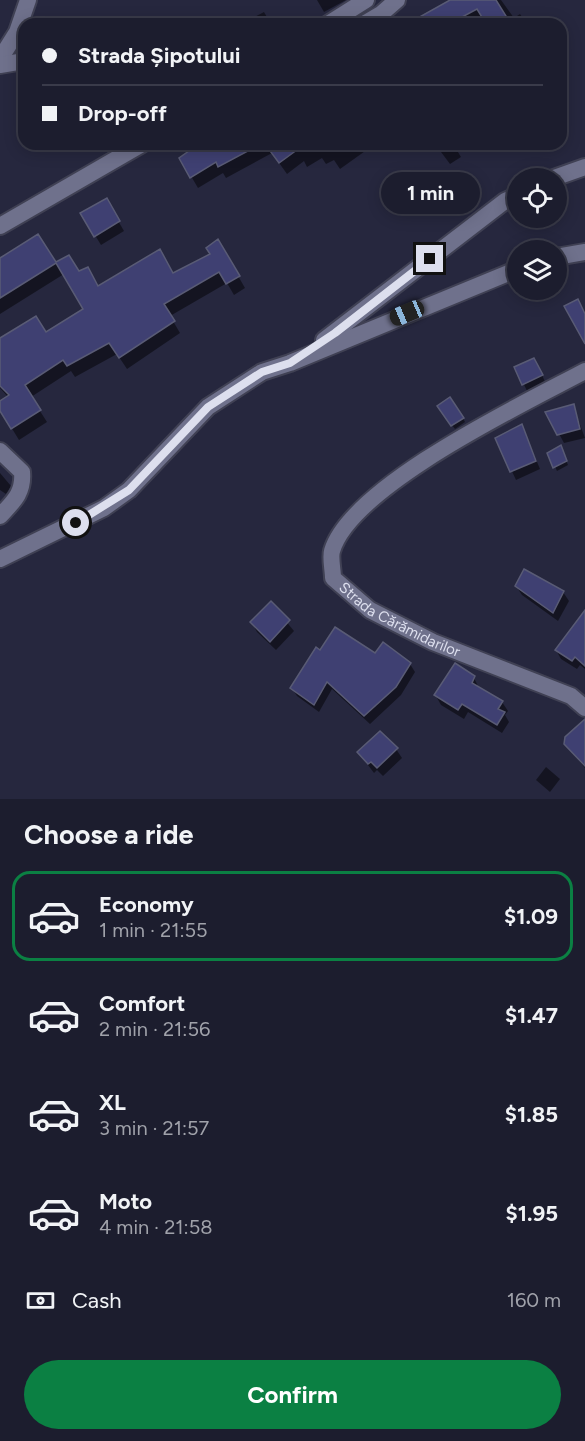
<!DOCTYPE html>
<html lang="en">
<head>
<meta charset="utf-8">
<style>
  :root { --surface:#1c1d2e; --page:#252636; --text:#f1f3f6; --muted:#a0a2aa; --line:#3a3b4a; --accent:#0b8043 }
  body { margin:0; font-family:Figtree,sans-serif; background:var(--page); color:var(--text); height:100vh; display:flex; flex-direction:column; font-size:22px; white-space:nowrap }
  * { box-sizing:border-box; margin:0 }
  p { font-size:20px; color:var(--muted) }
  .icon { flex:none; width:33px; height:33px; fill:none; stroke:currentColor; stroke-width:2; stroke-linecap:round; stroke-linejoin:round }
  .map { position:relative; height:799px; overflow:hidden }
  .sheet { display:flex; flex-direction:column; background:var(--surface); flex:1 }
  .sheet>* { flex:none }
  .guide { position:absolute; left:18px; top:18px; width:549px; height:132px; border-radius:18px; box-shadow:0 3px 15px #0003,0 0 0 2px var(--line); display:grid; align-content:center; height:132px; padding:0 24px; background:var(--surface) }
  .fabs { position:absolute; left:507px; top:168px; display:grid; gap:12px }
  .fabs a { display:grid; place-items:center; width:60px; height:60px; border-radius:50%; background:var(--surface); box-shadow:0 3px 15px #0003,0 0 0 2px var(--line); font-size:30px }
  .end { position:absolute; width:27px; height:27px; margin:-14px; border:8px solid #dddfee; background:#111; box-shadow:0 0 0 3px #111 }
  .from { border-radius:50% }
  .bubble { position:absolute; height:42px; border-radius:21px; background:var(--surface); box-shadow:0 3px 15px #0003,0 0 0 2px var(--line); font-size:20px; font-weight:700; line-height:42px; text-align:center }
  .car { position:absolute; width:18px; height:36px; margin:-18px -9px; border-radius:8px; box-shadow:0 0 4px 2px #0007; background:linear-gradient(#222 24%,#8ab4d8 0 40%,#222 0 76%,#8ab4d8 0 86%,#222 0) }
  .guide b { display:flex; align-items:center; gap:21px; height:57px; font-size:22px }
  .guide b+b { border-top:2px solid var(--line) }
  .guide i { width:15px; height:15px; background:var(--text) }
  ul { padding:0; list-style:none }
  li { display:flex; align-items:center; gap:18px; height:90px; margin:0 12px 9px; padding:0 12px; border:3px solid transparent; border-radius:18px }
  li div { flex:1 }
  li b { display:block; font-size:22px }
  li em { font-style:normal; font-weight:700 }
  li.on { border-color:var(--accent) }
  li>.icon { width:54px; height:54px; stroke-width:1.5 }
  h2 { padding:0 24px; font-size:27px; line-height:72px }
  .pay { display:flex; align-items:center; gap:15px; height:66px; padding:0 24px; font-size:22px }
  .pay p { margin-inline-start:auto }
  .cta { display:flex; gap:12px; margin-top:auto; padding:12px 24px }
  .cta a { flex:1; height:69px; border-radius:36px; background:var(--accent); color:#fff; font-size:24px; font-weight:700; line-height:69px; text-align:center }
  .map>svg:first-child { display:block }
  .shadow { fill:#0007 }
  .building { fill:#3f4072; stroke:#595b75; stroke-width:1.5 }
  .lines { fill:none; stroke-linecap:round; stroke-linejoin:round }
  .minor-casing { stroke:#404154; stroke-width:20 }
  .tertiary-casing { stroke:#404154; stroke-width:20 }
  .minor { stroke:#6f718c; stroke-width:16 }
  .tertiary { stroke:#6f718c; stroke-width:16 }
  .route { stroke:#dddfee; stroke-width:8 }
  .labels { text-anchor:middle; stroke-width:4.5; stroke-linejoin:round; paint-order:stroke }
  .street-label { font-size:15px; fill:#dddfee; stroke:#10111b }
</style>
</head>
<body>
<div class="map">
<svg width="585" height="799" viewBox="0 0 585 799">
  <rect width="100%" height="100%" fill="#26273e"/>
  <g class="shadow">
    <path d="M317 0H346L324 12Z"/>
    <path d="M453 0H501L514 18 520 14 527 24H487L484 19 475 24H410Z"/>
    <path d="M264 12 271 24H251L249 20Z"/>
    <path d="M206 144H375L340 169 334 160 326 164 322 158 307 167 304 161 287 174 272 153 226 178 223 173 198 188 181 159Z"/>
    <path d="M435 144H453L461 157 450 164Z"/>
    <path d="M532 144H549L536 151Z"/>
    <path d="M106 200 124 231 101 245 82 214Z"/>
    <path d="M38 236 56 264 68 257 78 273 98 288 173 275 212 255 218 241 245 288 234 295 227 283 170 316 180 333 127 369 117 354 75 377 71 371 31 397 47 422 19 440 0 409V403L8 397 0 388V339L46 334 85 309 64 274 0 314V260Z"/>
    <path d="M516 368H539L546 384 528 393Z"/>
    <path d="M573 406 585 438 564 443 548 413Z"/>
    <path d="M441 411 463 418 465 422 455 429Z"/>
    <path d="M522 426 540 469 516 480 497 439Z"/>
    <path d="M562 451 568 465 557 471 549 454Z"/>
    <path d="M0 473 11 486 6 494 0 490Z"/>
    <path d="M516 586 563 592 569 601 558 621 522 595Z"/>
    <path d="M271 603 294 631 276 650 257 632 252 623Z"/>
    <path d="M585 613V669L580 665 577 669 561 659 556 650Z"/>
    <path d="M320 651 376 655 410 664 415 672 401 695 370 724 332 689 319 712 297 696 292 688Z"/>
    <path d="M474 678 479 688 502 702 508 711 505 715 509 722 502 733 468 712 464 719 441 705 436 696Z"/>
    <path d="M585 722V768L565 744Z"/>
    <path d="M396 749 402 758 383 776 377 770 374 773 359 753Z"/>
    <path d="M546 767 560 779 550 792 536 780Z"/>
  </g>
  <g class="building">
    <path d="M450 0H496L511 24H486L477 9 449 24H407Z"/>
    <path d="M199 144H261L218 167 216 162 190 178 179 158Z"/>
    <path d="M265 144H305L279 163Z"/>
    <path d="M107 198 120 221 94 237 80 213Z"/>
    <path d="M38 234 56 262 69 255 79 271 88 267 98 286 160 249 173 273 210 254 206 248 218 239 240 276 226 284 219 272 164 304 175 321 119 358 109 343 67 366 63 360 25 385 41 410 11 429 0 411V401L9 395 0 386V338L36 316 46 332 83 309 56 263 0 298V258Z"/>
    <path d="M578 299 585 314V344L564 306Z"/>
    <path d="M534 358 543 375 522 385 514 367Z"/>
    <path d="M450 397 464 418 451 426 437 406Z"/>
    <path d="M574 404 580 429 557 435 545 412Z"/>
    <path d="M522 424 536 461 510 472 495 438Z"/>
    <path d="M561 445 567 461 553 468 547 453Z"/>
    <path d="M524 569 564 591 553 613 515 586Z"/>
    <path d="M271 601 290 620 270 642 250 622Z"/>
    <path d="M585 610V666L575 657 572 661 555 650Z"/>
    <path d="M335 627 375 653 383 642 411 663 396 687 364 716 327 682 314 705 290 688 316 647 320 650Z"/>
    <path d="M455 663 475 676 472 683 503 701 498 709 505 712 497 725 462 704 458 710 434 695Z"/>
    <path d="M585 719V766L564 744 565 737Z"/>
    <path d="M380 731 398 748 377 768 371 762 368 764 357 752Z"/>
  </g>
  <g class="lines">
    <defs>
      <g id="minor">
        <path d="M0 59 17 32 28 0"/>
        <path d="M0 65 24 61"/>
        <path d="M554 178 585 167"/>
        <path d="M556 257 585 252"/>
        <path d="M324 340 505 201 518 195"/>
        <path id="s1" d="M585 371C525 403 351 486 332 551 330 558 333 570 333 578L370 610 433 642 571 696 585 708"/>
        <path d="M0 451 22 472C24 493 13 502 0 516"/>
        <path d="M0 559 104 508 129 490 208 407 262 372 290 363 518 269"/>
      </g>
      <g id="tertiary">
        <path d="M328 24 366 0"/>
        <path d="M364 24 381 14 397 0"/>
        <path d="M0 226 142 144"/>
      </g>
    </defs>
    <use href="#minor" class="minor-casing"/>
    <use href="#tertiary" class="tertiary-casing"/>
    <use href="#minor" class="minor"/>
    <use href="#tertiary" class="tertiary"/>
  </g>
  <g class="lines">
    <path class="route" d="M76 523 129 490 208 407 262 372 290 363 335 333 430 259"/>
  </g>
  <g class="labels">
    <g class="street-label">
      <text dy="5" stroke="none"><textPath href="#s1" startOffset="422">Strada Cărămidarilor</textPath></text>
    </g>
  </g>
</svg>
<div class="fabs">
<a><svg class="icon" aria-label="locate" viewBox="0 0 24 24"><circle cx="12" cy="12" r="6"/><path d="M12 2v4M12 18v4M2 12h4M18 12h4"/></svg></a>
<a><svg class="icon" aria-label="layers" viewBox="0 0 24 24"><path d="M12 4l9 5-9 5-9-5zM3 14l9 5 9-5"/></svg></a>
</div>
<i class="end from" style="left:76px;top:523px"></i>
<i class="end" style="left:430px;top:259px"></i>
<div class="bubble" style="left:381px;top:172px;width:99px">1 min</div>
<i class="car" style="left:407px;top:313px;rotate:247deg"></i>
<div class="guide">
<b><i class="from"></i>Strada Șipotului</b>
<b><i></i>Drop-off</b>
</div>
</div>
<section class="sheet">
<h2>Choose a ride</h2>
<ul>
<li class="on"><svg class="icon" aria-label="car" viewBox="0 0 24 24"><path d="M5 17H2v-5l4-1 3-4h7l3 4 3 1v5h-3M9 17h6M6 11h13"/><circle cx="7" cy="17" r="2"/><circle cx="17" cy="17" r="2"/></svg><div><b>Economy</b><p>1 min · 21:55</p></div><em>$1.09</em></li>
<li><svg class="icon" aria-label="car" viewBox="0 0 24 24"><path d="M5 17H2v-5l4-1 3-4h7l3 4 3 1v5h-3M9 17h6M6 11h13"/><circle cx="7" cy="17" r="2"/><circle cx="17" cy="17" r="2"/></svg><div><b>Comfort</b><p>2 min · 21:56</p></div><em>$1.47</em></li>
<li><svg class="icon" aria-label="car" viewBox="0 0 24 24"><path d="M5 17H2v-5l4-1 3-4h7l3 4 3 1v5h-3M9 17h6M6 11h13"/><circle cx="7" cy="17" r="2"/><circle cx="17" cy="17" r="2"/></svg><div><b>XL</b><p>3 min · 21:57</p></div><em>$1.85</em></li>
<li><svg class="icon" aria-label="car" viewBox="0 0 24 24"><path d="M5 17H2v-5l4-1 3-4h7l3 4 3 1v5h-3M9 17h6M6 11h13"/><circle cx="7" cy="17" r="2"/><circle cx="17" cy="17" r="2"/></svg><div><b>Moto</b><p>4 min · 21:58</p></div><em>$1.95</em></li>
</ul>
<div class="pay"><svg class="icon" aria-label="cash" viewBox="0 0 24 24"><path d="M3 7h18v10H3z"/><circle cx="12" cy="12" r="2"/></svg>Cash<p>160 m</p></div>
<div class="cta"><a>Confirm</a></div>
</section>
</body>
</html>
